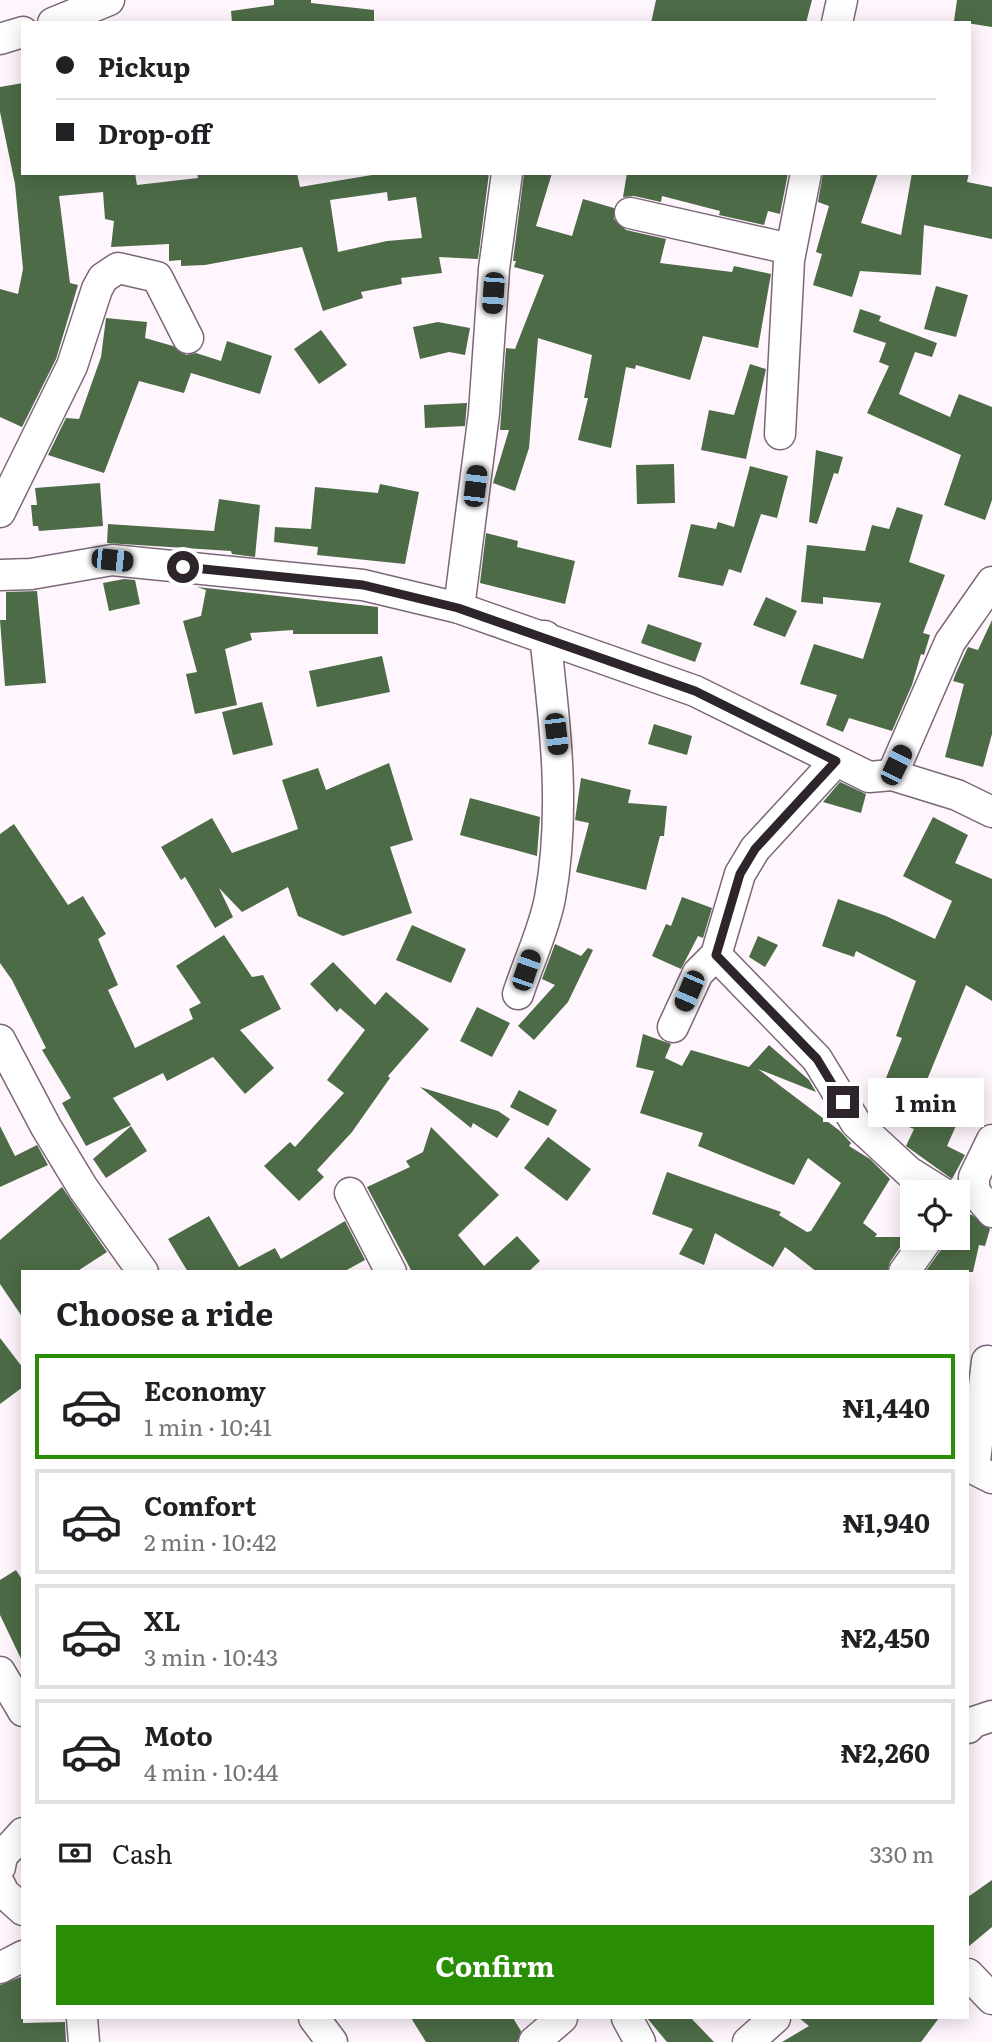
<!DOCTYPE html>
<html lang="en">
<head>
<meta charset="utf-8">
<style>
  :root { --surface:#fff; --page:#f2f2f2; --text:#202124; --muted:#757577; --line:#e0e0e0; --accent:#298d06 }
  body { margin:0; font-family:Literata,serif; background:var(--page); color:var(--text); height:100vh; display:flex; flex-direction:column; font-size:26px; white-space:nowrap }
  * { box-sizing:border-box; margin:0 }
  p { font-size:23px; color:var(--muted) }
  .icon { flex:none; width:38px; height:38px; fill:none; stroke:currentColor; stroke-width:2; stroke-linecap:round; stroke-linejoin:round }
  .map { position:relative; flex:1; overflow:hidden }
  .details { position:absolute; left:21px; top:1270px; width:948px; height:749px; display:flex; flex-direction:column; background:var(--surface); border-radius:0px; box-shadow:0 4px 18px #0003 }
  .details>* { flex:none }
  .banner { position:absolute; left:21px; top:21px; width:950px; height:154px; border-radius:0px; box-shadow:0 4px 18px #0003; display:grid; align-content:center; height:154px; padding:0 35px; background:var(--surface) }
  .fabs { position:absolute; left:900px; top:1180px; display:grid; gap:14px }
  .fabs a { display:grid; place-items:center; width:70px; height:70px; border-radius:0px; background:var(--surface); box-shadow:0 4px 18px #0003; font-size:35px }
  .end { position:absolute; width:32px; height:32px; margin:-16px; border:9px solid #2e252c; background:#fff; box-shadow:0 0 0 4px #fff }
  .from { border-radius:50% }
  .bubble { position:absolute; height:49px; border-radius:0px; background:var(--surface); box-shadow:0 4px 18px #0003; font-size:23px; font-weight:700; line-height:49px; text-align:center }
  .car { position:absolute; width:21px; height:42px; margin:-21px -10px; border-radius:9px; box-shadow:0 0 5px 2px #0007; background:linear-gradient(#222 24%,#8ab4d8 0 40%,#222 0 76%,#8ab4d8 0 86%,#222 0) }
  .banner b { display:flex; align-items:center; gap:24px; height:66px; font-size:26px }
  .banner b+b { border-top:2px solid var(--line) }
  .banner i { width:18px; height:18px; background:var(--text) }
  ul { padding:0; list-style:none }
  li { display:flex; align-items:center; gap:21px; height:105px; margin:0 14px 10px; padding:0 21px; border:4px solid var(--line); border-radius:0px }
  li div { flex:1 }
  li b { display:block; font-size:26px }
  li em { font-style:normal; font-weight:700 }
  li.active { border-color:var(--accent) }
  li>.icon { width:63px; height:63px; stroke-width:1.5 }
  h2 { padding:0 35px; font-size:32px; line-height:84px }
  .pay { display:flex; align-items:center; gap:18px; height:77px; padding:0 35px; font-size:26px }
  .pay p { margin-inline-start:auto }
  .action { display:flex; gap:14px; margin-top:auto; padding:14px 35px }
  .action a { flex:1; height:80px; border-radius:0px; background:var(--accent); color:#fff; font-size:28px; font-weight:700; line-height:80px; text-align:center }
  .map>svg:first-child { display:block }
  .building { fill:#4d6b46; fill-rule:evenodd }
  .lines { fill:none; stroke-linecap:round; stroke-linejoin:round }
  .minor-casing { stroke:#7c6779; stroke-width:33 }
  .minor { stroke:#fff; stroke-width:30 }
  .route { stroke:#2e252c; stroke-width:9 }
</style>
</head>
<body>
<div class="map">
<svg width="992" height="2042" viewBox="0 0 992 2042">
  <rect width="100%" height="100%" fill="#fff5fd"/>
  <g class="building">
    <path d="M274 0H311V3L374 10V23H232L231 11 274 5Z"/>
    <path d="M656 0H812L806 23H651Z"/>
    <path d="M957 0H992V27L954 21Z"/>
    <path d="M23 83V173H135L137 185 198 178 197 173H297L300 187 384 173H489L478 259 439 257 442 273 401 278 402 284 361 292 363 298 323 311 302 247 205 265 181 266V260L169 261V244L111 247 114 221 105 219 103 192 59 196 70 283 78 285 56 359 22 427 0 417V289L18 294 23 269 15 184 0 112V87ZM387 192 388 201 416 197 422 238 387 241 338 252 330 200Z"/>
    <path d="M524 173H552L536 226 572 236 583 199 614 208V219L626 230 666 239 660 263 732 272 734 266 771 274 758 348 703 336 690 380 636 365 635 369 626 367 611 448 578 440 588 398H584L592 355 538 338 529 448 515 491 493 483 509 430H500L506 348 515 349 544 275 514 267 516 261H513Z"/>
    <path d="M627 173H788L780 214 768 211 764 225 719 215 720 211 662 196 661 202 634 196 623 197Z"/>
    <path d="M823 173H878L861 223 901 235 912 173H969L967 182 992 187V239L924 225 921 275 860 271 852 297 813 285 822 254 816 252 829 206 818 202Z"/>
    <path d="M936 286 968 295 956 337 924 329Z"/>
    <path d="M860 309 881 316 879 321 937 343 932 357 915 352 899 394 950 417 959 394 992 407V500L985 520 944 505 961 455 867 413 889 366 879 362 886 343 853 332Z"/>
    <path d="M106 318 147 322 145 338 173 346 186 355 196 353 221 361 227 341 272 356 260 394 191 373 184 393 139 381 104 473 48 455 66 418 79 419 101 357Z"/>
    <path d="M438 322 470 328 465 355 449 352 420 359 413 327Z"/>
    <path d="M321 330 347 365 319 384 294 349Z"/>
    <path d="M750 364 766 369 746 459 701 450 709 410 734 415Z"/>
    <path d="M467 403 465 426 425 428 424 405Z"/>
    <path d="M816 450 843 457 838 474 834 473 817 524 809 522Z"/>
    <path d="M674 464 675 503 637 504 636 465Z"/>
    <path d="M750 466 788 476 777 518 761 514 741 573 729 569 723 586 678 577 691 524 716 529 718 522 734 527Z"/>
    <path d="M100 483 103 526 39 531 38 526H33L31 505H37L35 488Z"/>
    <path d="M380 484 419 492 405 564 317 555 318 547 274 542 275 527 311 529 315 487 378 493Z"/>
    <path d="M219 499 260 505 255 557 232 554 231 551 107 543 108 524 214 531Z"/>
    <path d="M897 507 923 515 909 562 945 575 923 633 930 635 924 655 921 654 912 685 892 731 849 718 843 732 826 725 837 695 800 684 814 644 863 659 881 603 823 597V604L801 602 807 545 865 551 872 525 889 529Z"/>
    <path d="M486 533 518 541 517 547 575 561 565 604 480 583Z"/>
    <path d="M124 579 135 580 140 604 109 611 103 583Z"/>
    <path d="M197 587 378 607V634H293V630L250 633 252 640 225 649 237 705 195 714 186 674 197 672 183 621 201 616 206 590Z"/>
    <path d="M37 591 46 683 5 686 0 620H6V592Z"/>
    <path d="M766 597 797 611 785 637 753 625Z"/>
    <path d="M992 620V734L983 767 945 757 964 684 953 681 956 673 968 647 978 650Z"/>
    <path d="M648 624 702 643 695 662 641 643Z"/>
    <path d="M382 656 390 692 317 707 309 671Z"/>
    <path d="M262 702 273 745 233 755 222 712Z"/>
    <path d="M654 724 692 736 687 755 648 744Z"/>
    <path d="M389 763 413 840 390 847 412 913 343 936 298 916 288 887 242 912 219 888 233 917 215 928 185 877 181 880 161 847 212 818 232 853 298 829 282 780 318 768 326 790Z"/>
    <path d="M581 778 631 790 628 803 667 806 664 836H660L646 890 576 872 589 823 575 820Z"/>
    <path d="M840 782 866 794 861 813 823 802Z"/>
    <path d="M470 798 540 817 537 856 460 835Z"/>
    <path d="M933 817 968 835 955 863 992 879V1001L966 985 922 1092 963 1110 947 1146 965 1155 952 1179 906 1146 914 1129 872 1113 902 1038 896 1036 916 981 856 951 854 957 822 946 838 899 886 916 935 939 952 901 903 876Z"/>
    <path d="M14 824 68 905 83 896 106 934 98 939 118 985 108 990 135 1048 193 1019 189 1009 201 1003 176 966 224 935 252 977 263 975 281 1009 240 1030 274 1068 245 1094 213 1057 167 1081 163 1073 113 1098 131 1125 86 1146 62 1103 71 1098 42 1050 46 1048 12 980 0 963V834Z"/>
    <path d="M682 897 712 908 703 938 698 936 681 969 652 956 666 924 671 926Z"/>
    <path d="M412 925 466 949 451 983 396 960Z"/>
    <path d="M758 936 778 945 765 967 749 957Z"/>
    <path d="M555 944 581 956 588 948 593 950 568 1002 534 1040 518 1026 555 985 542 979Z"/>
    <path d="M333 962 375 1005 386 992 429 1029 388 1076 390 1078 352 1132 317 1170 324 1177 299 1201 264 1166 290 1142 295 1147 344 1093 327 1080 365 1030 340 1008 337 1012 310 984Z"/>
    <path d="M477 1007 510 1023 492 1057 460 1041Z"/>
    <path d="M643 1034 671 1044 665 1058 682 1066 691 1050 749 1067 769 1045 809 1080 816 1092 758 1069 840 1131 851 1143 849 1146 870 1159 890 1179 863 1223 877 1234 875 1237H907L890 1262 887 1272H817L785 1247 773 1267 715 1233 704 1265 679 1254 693 1229 652 1214 667 1172 781 1212 779 1215 807 1232 811 1231 841 1183 808 1158 794 1185 698 1146 703 1133 640 1113 654 1071 636 1067Z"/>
    <path d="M420 1087 498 1111 510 1119 497 1138 473 1123 471 1128Z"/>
    <path d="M519 1090 557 1110 548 1126 510 1107Z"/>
    <path d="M0 1126 15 1156 37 1145 48 1165 0 1187Z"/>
    <path d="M131 1126 147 1151 106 1178 93 1159Z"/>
    <path d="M431 1127 499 1195 458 1235 484 1266 517 1236 540 1261 528 1272H412L367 1187 410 1167 406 1161 423 1152Z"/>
    <path d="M548 1137 591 1169 567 1201 524 1168Z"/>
    <path d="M62 1187 107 1252 76 1272H23V1318L0 1284V1240Z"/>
    <path d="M957 1211 972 1215 990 1229 985 1246 979 1245 973 1272H925L943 1247 946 1237H957Z"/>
    <path d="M209 1216 239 1267 275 1248 281 1259 345 1221 365 1260 343 1272H188L168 1239Z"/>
    <path d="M0 1338 23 1368V1387L0 1404Z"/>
    <path d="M16 1570 23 1581V1663L0 1615V1580Z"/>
    <path d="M992 1880V1927L968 1947V1897Z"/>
    <path d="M23 1976V2023L65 2022 66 2042H0V1985Z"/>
    <path d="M411 2018H513L521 2031 517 2042H426Z"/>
    <path d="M647 2018H691L714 2042H667Z"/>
    <path d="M799 2018H939L921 2042H782L809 2026Z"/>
  </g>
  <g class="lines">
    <defs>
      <g id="minor">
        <path d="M53 23 109 0"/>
        <path d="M837 23 842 0"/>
        <path d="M0 39 23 32"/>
        <path d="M630 213 790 249"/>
        <path d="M780 434 789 260 806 173"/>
        <path d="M0 512 72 366 97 289 103 278 118 268 157 277 188 338"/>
        <path d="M0 575 31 574 112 560 363 585 459 608 695 691 869 777 892 775"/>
        <path d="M992 582 950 642 892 775 957 795 992 812"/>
        <path d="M459 608 484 413 494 269 507 173"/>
        <path d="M716 955 817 1059 856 1123 909 1172 941 1192"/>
        <path d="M518 994C528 963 544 930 550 898 566 811 555 723 545 636"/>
        <path d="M673 1027 698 973 716 955 740 874 755 849 836 761"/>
        <path d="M0 1040 46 1127 83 1188 143 1272"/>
        <path d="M992 1140 974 1177V1191L992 1212"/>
        <path d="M350 1193 391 1272"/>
        <path d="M904 1272 929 1237"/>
        <path d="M987 1361 974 1469 992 1478"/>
        <path d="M0 1672 23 1711"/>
        <path d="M968 1728 974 1722 992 1716"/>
        <path d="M0 1867 2 1856 23 1833"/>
        <path d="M0 1885 4 1893 23 1910"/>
        <path d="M0 1968 23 1956"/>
        <path d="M968 1974 992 1999"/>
        <path d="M82 2018 84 2042"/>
        <path d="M314 2018 332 2042"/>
        <path d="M627 2018 640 2042"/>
        <path d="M534 2042 562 2018"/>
        <path d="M748 2042 775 2018"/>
      </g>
    </defs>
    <use href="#minor" class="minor-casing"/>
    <use href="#minor" class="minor"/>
  </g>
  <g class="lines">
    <path class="route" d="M183 567 363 585 458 608 695 691 836 761 755 849 740 874 716 955 817 1059 843 1102"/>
  </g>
</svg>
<div class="fabs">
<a><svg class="icon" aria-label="locate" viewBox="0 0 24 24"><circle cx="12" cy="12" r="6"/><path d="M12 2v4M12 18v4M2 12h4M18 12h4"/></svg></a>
</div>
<i class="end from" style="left:183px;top:567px"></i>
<i class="end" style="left:843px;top:1102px"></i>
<div class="bubble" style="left:868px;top:1078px;width:116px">1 min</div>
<i class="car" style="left:493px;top:293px;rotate:184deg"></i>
<i class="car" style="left:475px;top:486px;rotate:7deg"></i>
<i class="car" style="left:112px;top:560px;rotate:96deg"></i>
<i class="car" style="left:556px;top:734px;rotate:173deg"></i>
<i class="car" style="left:896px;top:765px;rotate:26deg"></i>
<i class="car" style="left:526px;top:970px;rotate:19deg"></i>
<i class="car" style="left:689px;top:991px;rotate:203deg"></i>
<div class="banner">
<b><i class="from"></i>Pickup</b>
<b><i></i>Drop-off</b>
</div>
<section class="details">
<h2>Choose a ride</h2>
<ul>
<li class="active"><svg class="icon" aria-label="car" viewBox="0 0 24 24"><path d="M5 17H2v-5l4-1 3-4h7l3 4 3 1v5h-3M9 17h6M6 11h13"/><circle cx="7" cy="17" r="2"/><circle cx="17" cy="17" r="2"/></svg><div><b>Economy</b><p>1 min · 10:41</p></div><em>₦1,440</em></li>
<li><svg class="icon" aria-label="car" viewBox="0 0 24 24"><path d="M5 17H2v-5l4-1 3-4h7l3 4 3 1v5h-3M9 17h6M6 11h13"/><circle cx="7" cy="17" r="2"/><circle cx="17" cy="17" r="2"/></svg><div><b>Comfort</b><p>2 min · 10:42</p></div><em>₦1,940</em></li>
<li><svg class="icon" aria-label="car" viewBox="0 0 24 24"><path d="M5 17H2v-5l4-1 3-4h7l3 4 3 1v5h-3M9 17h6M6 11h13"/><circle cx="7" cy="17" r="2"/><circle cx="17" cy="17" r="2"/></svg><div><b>XL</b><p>3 min · 10:43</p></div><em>₦2,450</em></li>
<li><svg class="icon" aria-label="car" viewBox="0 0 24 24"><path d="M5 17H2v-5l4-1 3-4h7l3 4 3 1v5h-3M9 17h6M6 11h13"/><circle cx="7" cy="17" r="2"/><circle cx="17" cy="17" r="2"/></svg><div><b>Moto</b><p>4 min · 10:44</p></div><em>₦2,260</em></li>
</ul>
<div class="pay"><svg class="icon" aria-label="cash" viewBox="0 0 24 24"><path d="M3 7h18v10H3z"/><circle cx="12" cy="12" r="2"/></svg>Cash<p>330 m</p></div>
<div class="action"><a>Confirm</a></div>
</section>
</div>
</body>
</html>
